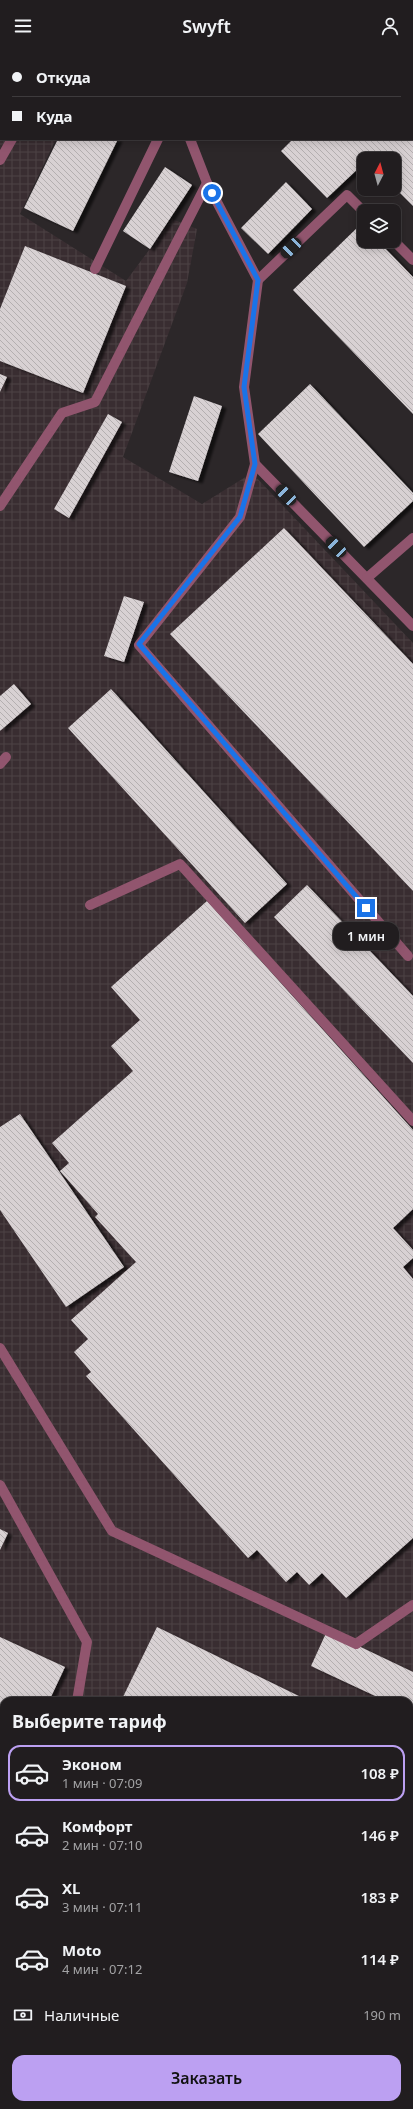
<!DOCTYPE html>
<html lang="ru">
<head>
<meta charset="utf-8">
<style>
  :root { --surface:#211d1f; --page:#2d2a2c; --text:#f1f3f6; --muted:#a2a2a4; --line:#3e3b3d; --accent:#bca0f2 }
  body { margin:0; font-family:"Noto Sans",sans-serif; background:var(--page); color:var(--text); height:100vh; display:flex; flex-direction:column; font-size:15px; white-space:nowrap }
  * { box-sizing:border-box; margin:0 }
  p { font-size:13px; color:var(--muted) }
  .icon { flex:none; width:22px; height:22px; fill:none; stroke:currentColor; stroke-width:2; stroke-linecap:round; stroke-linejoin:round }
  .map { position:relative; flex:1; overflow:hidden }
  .drawer { position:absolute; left:0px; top:1645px; width:413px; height:412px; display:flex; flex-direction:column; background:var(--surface); border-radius:12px 12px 0 0; box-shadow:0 2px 10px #0003,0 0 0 1px var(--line) }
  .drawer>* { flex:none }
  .banner { position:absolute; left:0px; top:0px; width:413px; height:88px; box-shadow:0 2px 10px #0003,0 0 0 1px var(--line); display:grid; align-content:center; height:88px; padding:0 12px; background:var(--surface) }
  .needle { width:26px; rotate:6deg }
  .fabs { position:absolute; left:357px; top:100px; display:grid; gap:8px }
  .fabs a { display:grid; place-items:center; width:44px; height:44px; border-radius:8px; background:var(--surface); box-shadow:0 2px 10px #0003,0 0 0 1px var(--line); font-size:20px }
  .end { position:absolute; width:18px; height:18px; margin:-9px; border:5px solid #1a73e8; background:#fff; box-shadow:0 0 0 2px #fff }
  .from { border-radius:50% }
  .bubble { position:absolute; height:28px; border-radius:12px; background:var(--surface); box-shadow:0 2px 10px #0003,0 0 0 1px var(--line); font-size:13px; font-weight:600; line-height:28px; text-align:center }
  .car { position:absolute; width:12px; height:24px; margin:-12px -6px; border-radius:5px; box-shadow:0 0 3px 1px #0007; background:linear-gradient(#222 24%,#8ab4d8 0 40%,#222 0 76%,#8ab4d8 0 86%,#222 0) }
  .banner b { display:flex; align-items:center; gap:14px; height:38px; font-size:15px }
  .banner b+b { border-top:1px solid var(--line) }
  .banner i { width:10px; height:10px; background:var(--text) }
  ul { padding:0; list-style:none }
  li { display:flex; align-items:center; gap:12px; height:56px; margin:0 8px 6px; padding:0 4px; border:2px solid transparent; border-radius:12px }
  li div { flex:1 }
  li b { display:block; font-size:15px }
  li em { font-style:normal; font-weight:600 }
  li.active { border-color:var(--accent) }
  li>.icon { width:36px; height:36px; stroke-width:1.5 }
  h2 { padding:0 12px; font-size:18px; line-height:48px }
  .pay { display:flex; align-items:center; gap:10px; height:44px; padding:0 12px; font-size:15px }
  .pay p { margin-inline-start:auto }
  .button { display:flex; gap:8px; margin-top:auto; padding:8px 12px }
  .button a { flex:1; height:46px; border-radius:12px; background:var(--accent); color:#111; font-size:16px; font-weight:600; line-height:46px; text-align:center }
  header { display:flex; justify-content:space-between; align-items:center; height:52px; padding:0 12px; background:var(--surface); font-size:18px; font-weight:600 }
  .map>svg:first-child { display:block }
  .industrial { fill:url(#industrial-grid) }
  .building { fill:url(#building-back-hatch); filter:url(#shadow) }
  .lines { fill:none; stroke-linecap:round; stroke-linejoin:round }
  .lane { stroke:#91556e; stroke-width:10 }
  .street { stroke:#91556e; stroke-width:10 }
  .route { stroke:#1a73e8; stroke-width:5 }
</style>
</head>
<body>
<header><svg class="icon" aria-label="menu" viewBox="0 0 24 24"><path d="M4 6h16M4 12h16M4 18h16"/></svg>Swyft<svg class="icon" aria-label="person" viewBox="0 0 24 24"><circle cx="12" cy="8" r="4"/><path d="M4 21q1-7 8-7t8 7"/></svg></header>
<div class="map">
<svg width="413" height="2057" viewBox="0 0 413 2057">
  <defs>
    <pattern id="industrial-grid" width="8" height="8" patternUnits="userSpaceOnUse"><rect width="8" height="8" fill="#392d31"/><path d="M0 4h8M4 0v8" fill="none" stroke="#4c4245"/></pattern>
    <pattern id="building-back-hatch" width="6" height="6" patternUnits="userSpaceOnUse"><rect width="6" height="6" fill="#d8d1d3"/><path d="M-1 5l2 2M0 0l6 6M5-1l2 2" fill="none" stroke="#b4afb0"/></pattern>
    <filter id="shadow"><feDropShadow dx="4.5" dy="2.5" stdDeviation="1" flood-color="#0009"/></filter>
  </defs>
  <rect width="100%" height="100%" fill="#2c2729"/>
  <g class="industrial">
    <path d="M0 0H99L1 1V87H56L20 162 126 229 172 167 197 177 187 231 123 405 202 452 252 421 413 591V2057H385L377 2053H409V1649H4V1872L0 1870Z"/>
    <path d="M4 1995V2053H197L205 2057H0V2003Z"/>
  </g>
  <g class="building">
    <path d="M58 87H118L73 179 24 156Z"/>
    <path d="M293 87H413V154L394 135V107H364V111L327 146 281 99Z"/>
    <path d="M165 115 192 133 150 197 123 179Z"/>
    <path d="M286 130 312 157 268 202 241 176Z"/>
    <path d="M361 172 364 175V189H378L413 225V362L293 238Z"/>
    <path d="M25 194 126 234 83 341 0 309V257Z"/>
    <path d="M0 322 7 325 0 340Z"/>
    <path d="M310 332 413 441V449L364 495 258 382Z"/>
    <path d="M194 344 222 354 198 429 169 420Z"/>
    <path d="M108 362 122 370 69 466 54 457Z"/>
    <path d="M284 476 413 612V839L170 582Z"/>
    <path d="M124 544 144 550 124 610 104 604Z"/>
    <path d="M14 632 31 652 0 679V644Z"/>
    <path d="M111 637 287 832 245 871 68 676Z"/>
    <path d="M307 833 413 944V1011L274 865Z"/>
    <path d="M207 849 413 1078V1157L393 1176 413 1198V1206L403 1215 413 1227V1486L346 1546 322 1521 309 1533 297 1520 286 1530 257 1498 248 1506 86 1324 91 1320 74 1300 88 1287 71 1268 136 1210 95 1165 98 1162 60 1119 69 1111 52 1091 133 1019 111 994 140 968 111 935Z"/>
    <path d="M20 1062 124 1215 66 1255 0 1158V1075Z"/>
    <path d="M0 1477 8 1481 0 1498Z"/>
    <path d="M157 1575 309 1649H121Z"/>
    <path d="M327 1579 413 1620V1662L409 1660V1649H386L311 1614Z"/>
    <path d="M0 1585 65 1615 49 1649H4V1745L0 1753Z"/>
    <path d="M409 1863 413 1864V1938L409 1936Z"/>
    <path d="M0 1948 4 1950V1995L0 2003Z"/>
    <path d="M409 1985 413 1987V2034L409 2042Z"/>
  </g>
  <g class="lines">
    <g class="lane">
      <path d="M171 0V1"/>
      <path d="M64 1V0"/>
      <path d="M190 87 207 131 258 228 244 335 255 412 413 574"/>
      <path d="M0 108 12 87"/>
      <path d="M394 189 413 208"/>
      <path d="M95 217 158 87"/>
      <path d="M258 228 347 143 364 160"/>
      <path d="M255 412 240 465 139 593 408 904"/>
      <path d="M0 454 62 361 95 350 207 131"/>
      <path d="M367 526 413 486"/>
      <path d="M0 712 6 705"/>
      <path d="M90 853 180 812 413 1069"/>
      <path d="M0 1296 112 1479 356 1592 413 1553"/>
      <path d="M0 1433 87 1590 77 1649"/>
      <path d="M0 1791 4 1793"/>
      <path d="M0 1853 4 1844"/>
      <path d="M409 1971 413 1973"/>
    </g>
    <g class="street">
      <path d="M0 1904 4 1906"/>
      <path d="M314 2053 322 2057"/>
    </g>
  </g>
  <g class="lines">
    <path class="route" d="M212 141 258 228 244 335 255 412 240 465 139 592 366 856"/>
  </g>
</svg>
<div class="fabs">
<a><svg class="needle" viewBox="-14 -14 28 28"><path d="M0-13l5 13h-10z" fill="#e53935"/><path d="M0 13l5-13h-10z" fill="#a2a2a4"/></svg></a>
<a><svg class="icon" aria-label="layers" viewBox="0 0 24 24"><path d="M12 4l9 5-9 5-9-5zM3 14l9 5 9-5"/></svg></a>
</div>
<i class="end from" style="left:212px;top:141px"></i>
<i class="end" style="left:366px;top:856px"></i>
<div class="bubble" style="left:333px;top:870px;width:66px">1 мин</div>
<i class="car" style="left:291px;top:196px;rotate:226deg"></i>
<i class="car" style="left:286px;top:443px;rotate:316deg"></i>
<i class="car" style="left:336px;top:495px;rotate:316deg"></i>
<div class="banner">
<b><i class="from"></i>Откуда</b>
<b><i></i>Куда</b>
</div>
<section class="drawer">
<h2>Выберите тариф</h2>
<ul>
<li class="active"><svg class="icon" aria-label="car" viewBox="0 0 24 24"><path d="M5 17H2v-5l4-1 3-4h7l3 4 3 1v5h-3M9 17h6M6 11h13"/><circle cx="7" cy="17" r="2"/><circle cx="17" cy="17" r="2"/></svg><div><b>Эконом</b><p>1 мин · 07:09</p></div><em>108 ₽</em></li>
<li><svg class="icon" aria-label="car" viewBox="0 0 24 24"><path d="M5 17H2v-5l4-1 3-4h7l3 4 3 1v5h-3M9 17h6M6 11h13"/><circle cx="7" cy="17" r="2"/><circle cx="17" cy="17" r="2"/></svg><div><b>Комфорт</b><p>2 мин · 07:10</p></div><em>146 ₽</em></li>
<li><svg class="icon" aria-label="car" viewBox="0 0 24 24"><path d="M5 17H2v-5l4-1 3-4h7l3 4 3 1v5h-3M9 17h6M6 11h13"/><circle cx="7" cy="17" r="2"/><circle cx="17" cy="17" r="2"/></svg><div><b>XL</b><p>3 мин · 07:11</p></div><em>183 ₽</em></li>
<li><svg class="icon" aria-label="car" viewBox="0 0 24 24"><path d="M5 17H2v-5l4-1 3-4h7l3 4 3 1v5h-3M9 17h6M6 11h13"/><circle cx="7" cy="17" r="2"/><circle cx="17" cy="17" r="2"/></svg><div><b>Moto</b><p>4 мин · 07:12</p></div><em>114 ₽</em></li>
</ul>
<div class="pay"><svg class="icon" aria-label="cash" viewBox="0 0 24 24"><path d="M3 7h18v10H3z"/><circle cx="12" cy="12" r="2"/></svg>Наличные<p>190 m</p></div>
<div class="button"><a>Заказать</a></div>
</section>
</div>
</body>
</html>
